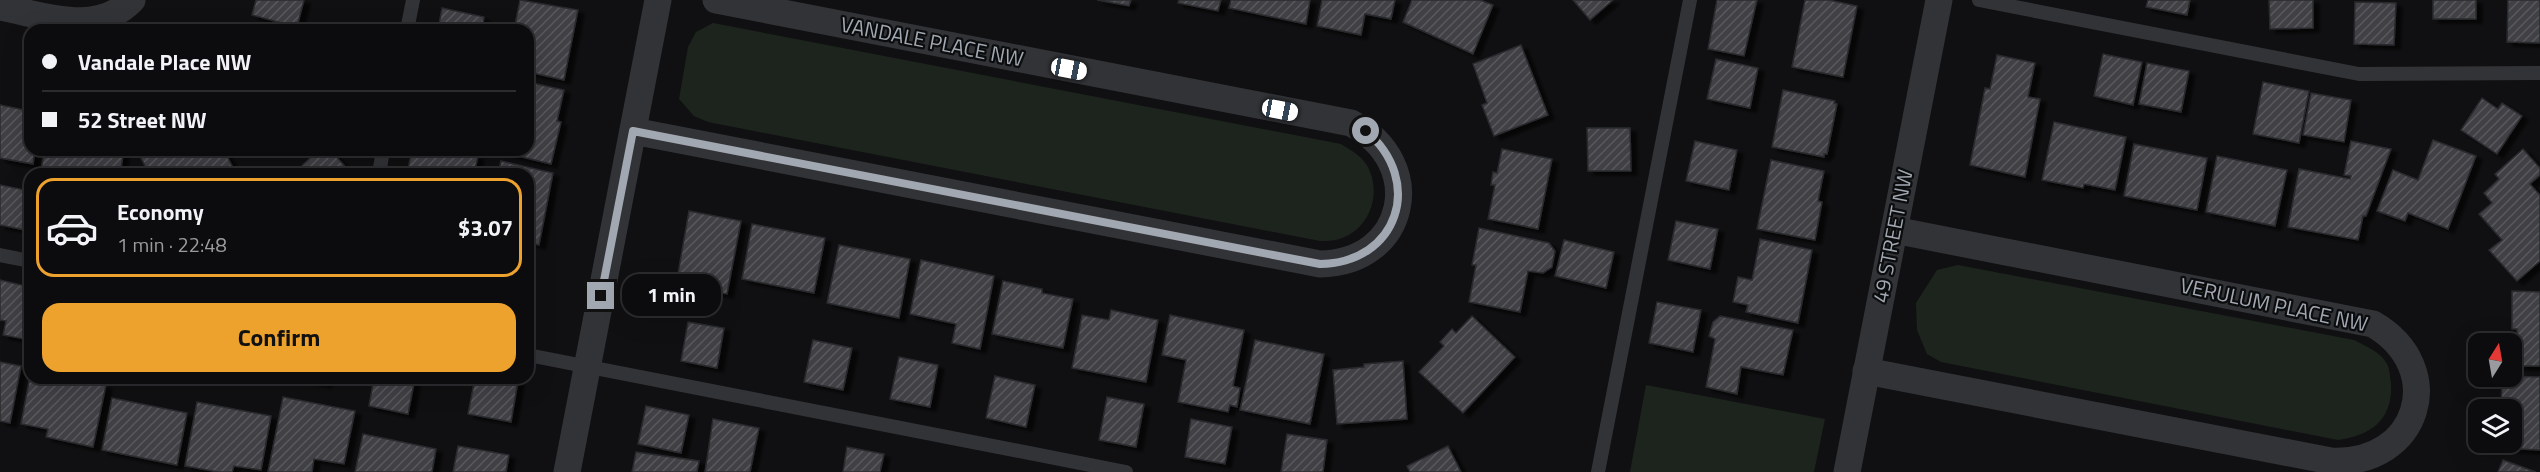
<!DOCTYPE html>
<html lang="en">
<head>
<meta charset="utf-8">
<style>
  :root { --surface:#0c0c0e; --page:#151517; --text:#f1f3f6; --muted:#9a9b9e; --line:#2c2c2e; --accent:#eda22e }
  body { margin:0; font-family:"Titillium Web",sans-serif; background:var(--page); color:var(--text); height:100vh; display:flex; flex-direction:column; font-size:22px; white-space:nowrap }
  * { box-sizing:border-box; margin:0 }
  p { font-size:20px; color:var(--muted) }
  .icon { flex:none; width:33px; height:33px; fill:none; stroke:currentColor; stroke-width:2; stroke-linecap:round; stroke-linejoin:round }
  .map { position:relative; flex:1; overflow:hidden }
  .drawer { position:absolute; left:24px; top:168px; width:510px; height:216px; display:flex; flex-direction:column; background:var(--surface); border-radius:18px; box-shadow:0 6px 24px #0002,0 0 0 2px var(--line) }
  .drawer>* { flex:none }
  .top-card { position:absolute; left:24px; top:24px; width:510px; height:132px; border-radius:18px; box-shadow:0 6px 24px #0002,0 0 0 2px var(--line); display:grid; align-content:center; height:132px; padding:0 18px; background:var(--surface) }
  .needle { width:39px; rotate:11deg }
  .fabs { position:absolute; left:2468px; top:333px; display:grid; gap:12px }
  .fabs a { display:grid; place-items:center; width:54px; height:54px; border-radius:12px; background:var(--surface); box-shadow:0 6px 24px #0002,0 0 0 2px var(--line); font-size:30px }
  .end { position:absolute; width:27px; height:27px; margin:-14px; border:8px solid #a2a8b2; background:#111; box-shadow:0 0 0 3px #111 }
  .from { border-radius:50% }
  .bubble { position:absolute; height:42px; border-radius:18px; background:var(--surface); box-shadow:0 6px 24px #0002,0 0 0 2px var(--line); font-size:20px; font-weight:700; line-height:42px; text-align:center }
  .car { position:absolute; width:18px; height:36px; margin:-18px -9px; border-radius:8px; box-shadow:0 0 4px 2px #0007; background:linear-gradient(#fff 24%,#345 0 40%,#fff 0 76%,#345 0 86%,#fff 0) }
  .top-card b { display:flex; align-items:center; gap:21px; height:57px; font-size:22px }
  .top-card b+b { border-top:2px solid var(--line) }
  .top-card i { width:15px; height:15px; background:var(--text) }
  ul { padding:10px 0 0; list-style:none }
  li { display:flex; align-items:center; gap:18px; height:99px; margin:0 12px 9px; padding:0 6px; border:3px solid var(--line); border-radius:18px }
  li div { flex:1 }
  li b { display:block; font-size:22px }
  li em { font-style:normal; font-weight:700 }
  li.selected { border-color:var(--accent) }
  li>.icon { width:54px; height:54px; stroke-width:1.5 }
  .cta { display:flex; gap:12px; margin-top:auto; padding:12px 18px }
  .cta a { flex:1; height:69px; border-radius:18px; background:var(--accent); color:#111; font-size:24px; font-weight:700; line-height:69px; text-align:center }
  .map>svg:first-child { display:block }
  .green { fill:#1d241d }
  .building { fill:url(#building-hatch); stroke:#2a2b2e; stroke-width:1.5; filter:url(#shadow) }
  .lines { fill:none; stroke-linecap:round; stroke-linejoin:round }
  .lane { stroke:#323337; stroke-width:14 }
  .street { stroke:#323337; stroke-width:27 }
  .route { stroke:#a2a8b2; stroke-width:8 }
  .labels { text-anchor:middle; stroke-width:4.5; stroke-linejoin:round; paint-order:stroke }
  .street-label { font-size:21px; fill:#a2a8b2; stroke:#0b0c0d }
</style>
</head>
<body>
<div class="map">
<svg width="2540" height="472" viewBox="0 0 2540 472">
  <defs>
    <pattern id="building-hatch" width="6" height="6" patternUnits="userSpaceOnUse" patternTransform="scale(1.5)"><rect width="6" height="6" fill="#3f4145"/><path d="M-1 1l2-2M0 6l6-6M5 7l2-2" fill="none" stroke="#585a5d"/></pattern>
    <filter id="shadow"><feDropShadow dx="6" dy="4" stdDeviation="1.5" flood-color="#0009"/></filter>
  </defs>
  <rect width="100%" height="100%" fill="#101012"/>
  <g class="green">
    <path d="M713 23 1341 144C1349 149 1360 155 1366 164 1383 190 1371 230 1339 239 1333 241 1326 241 1320 241L708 122 694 116 679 99 688 47 696 32Z"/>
    <path d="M1958 265 2354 340C2365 346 2381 352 2387 364 2390 369 2390 378 2391 383 2393 419 2372 435 2338 440L1941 362 1927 354 1917 330 1916 303 1937 270Z"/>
    <path d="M1646 385 1825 419 1814 472H1630Z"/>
  </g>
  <g class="building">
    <path d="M256 0H304L297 27 252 15Z"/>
    <path d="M520 0 578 10 564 80 528 72V30H514Z"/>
    <path d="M1097 0H1131L1129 6Z"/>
    <path d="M1179 0H1221L1218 11 1178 3Z"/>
    <path d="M1231 0H1310L1306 24 1229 8Z"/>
    <path d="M1322 0H1395L1391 19 1365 14 1361 35 1317 26Z"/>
    <path d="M1412 0H1480L1493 5 1473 54 1403 22Z"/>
    <path d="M1573 0H1613L1590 20Z"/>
    <path d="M1717 0H1757L1744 56 1708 49Z"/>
    <path d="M1805 0H1829L1857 6 1843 77 1792 67Z"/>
    <path d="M2148 0H2190L2187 15 2146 7Z"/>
    <path d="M2269 0H2313V28L2270 29Z"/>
    <rect x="2433" y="0" width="43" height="19"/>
    <path d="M2508 0H2540V43L2507 42Z"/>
    <path d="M2355 2 2396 3 2394 45 2354 44Z"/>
    <path d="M442 8 484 17 482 30H438Z"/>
    <path d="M1521 45 1548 115 1494 136 1482 105 1487 103 1473 64Z"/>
    <path d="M2103 54 2142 62 2133 105 2094 96Z"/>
    <path d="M1997 55 2035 63 2028 97 2040 99 2025 177 1970 165 1985 88 1990 89Z"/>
    <path d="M1716 59 1758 68 1750 108 1707 99Z"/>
    <path d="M2147 63 2189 71 2181 112 2139 104Z"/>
    <path d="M528 82 564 90 557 121 561 122 551 164 493 150H528Z"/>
    <path d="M2263 82 2309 91 2299 143 2253 134Z"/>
    <path d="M1783 90 1835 101 1834 103 1837 104 1827 154H1824V157L1772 147Z"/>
    <path d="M2311 93 2351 100 2344 142 2303 135Z"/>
    <path d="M2482 98 2498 109 2502 103 2522 116 2497 154 2461 130Z"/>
    <path d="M0 105 30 111V150H35L33 164 0 158Z"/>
    <path d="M2054 122 2126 137 2115 190 2084 184 2083 188 2042 180Z"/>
    <path d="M1587 128H1630L1631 171H1588Z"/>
    <path d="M2433 140 2476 156 2448 229 2408 213 2405 221 2377 211 2393 170 2418 180Z"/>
    <path d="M1695 141 1737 150 1729 190 1686 181Z"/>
    <path d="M2351 141 2391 149 2366 216H2363L2358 240 2288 227 2299 169 2350 179 2351 176 2344 175Z"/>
    <path d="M2134 144 2207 158 2197 210 2124 196Z"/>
    <path d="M1502 149 1552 159 1538 229 1488 219 1495 185H1491L1493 172 1497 173Z"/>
    <path d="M2523 149 2540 168V175L2530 184 2540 195V261L2517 281 2489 250 2502 240 2479 214 2492 203 2484 193 2499 179 2495 174Z"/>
    <path d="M45 150H124L120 174H40Z"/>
    <path d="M137 150H224L234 170 226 174H149Z"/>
    <path d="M319 150H330L352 174H293Z"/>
    <path d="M412 150H450L478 156 474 174H407Z"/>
    <path d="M2217 156 2287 170 2275 226 2206 212Z"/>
    <path d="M1771 160 1824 171 1818 201 1822 202 1815 240 1757 229Z"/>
    <path d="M501 161 553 173 539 245 528 242V174H498Z"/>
    <path d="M0 185 30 191 25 230 0 225Z"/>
    <path d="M689 211 741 221 727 294 676 285Z"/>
    <path d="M1676 221 1718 229 1710 269 1668 260Z"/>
    <path d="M752 224 825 238 814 293 742 279Z"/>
    <path d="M1479 228 1549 243 1555 251 1552 267 1543 273 1528 271 1520 312 1469 302 1476 265H1472Z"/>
    <path d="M1760 239 1812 250 1798 323 1746 312 1748 305 1733 302 1738 277 1752 280Z"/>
    <path d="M1564 240 1614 252 1606 288 1555 276Z"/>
    <path d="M839 245 910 259 899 318 827 303Z"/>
    <path d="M921 260 994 276 980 349 952 343 956 324 910 314Z"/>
    <path d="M0 280 30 287V326L27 325 24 339 3 335 6 321 0 320Z"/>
    <path d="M1003 281 1042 289V293L1073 299 1063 348 992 334Z"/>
    <path d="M2512 291 2540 292V366H2517V329H2512Z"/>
    <path d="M1657 302 1701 310 1693 352 1649 343Z"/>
    <path d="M1111 310 1158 320 1146 382 1072 368 1082 315 1109 320Z"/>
    <path d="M1170 315 1244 330 1233 386 1240 388 1237 407 1230 405 1228 412 1178 402 1186 360 1162 355Z"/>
    <path d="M1472 316 1515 357 1463 413 1419 372 1444 346 1440 342 1452 329 1456 333Z"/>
    <path d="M1720 316 1793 330 1783 375 1741 367 1737 394 1706 387 1715 339 1709 336 1713 322Z"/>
    <path d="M688 322 724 328 717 368 681 361Z"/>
    <path d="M813 340 852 348 843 390 804 382Z"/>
    <path d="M1255 340 1324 354 1310 424 1240 410Z"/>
    <path d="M899 357 938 365 930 407 890 399Z"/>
    <path d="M1403 361 1407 419 1337 424 1333 370 1364 367V364Z"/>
    <path d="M0 362 21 366 10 423 0 421Z"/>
    <path d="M30 376 74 378 106 385 93 447 46 437 48 429 21 424Z"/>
    <path d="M995 376 1035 385 1026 427 986 418Z"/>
    <path d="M2502 376 2540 377V450L2500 448V442H2511V410H2501Z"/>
    <path d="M294 378H327L326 384Z"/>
    <path d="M374 378H415L408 414 369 406Z"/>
    <path d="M475 378H501L518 381 511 422 468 414Z"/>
    <path d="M283 397 355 411 344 464 314 459 312 472H268Z"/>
    <path d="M1107 397 1144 404 1136 447 1099 440Z"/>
    <path d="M112 398 187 413 177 465 102 450Z"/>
    <path d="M197 402 271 416 261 470 234 466 232 472H218L185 466Z"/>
    <path d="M646 406 689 415 681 453 638 444Z"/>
    <path d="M713 419 759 428 750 472H705Z"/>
    <path d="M1191 419 1232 427 1225 464 1185 457Z"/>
    <path d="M363 434 436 449 432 472H355Z"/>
    <path d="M1287 434 1327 440 1323 472H1281Z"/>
    <path d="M458 446 509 455 506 472H453Z"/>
    <path d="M1448 446 1461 472H1410L1407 466Z"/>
    <path d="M847 447 884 454 880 472H843Z"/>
    <path d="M636 452 699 461 697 472H632Z"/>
    <path d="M2503 460 2536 472H2498Z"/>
  </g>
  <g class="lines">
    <g class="lane">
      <path d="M1979 0 2359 74 2540 73"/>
      <path d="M407 30 413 0"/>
      <path d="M379 174 383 150"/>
      <path d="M0 255 30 261"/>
      <path d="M528 355 1126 472"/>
      <path d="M1598 472 1690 0"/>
    </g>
    <g class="street">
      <path d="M0 7C43 15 96 37 132 0"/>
      <path d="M633 131 1320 264C1407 263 1428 163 1351 123L716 0"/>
      <path d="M1866 371 2331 461C2419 466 2449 368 2373 324L1894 230"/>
      <path d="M567 472 658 0"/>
      <path d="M1847 472 1939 0"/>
    </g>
  </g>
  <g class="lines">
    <path class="route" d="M601 296 633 131 1320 264C1398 263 1425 181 1366 131"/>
  </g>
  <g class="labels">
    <g class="street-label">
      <text transform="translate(932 42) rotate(11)" y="7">VANDALE PLACE NW</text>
      <text transform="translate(1893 236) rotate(-79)" y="7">49 STREET NW</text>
      <text transform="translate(2274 305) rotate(12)" y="7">VERULUM PLACE NW</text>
    </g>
  </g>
</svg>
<div class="fabs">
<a><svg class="needle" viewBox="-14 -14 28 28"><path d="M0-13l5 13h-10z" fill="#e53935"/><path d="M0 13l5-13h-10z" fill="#9a9b9e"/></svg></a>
<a><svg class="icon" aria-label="layers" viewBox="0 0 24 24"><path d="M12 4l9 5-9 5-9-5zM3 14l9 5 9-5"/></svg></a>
</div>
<i class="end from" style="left:1366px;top:131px"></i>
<i class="end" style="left:601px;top:296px"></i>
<div class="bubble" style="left:622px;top:274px;width:99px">1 min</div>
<i class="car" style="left:1069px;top:69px;rotate:101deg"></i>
<i class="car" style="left:1280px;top:110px;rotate:101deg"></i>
<div class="top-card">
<b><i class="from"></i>Vandale Place NW</b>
<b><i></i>52 Street NW</b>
</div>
<section class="drawer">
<ul>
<li class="selected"><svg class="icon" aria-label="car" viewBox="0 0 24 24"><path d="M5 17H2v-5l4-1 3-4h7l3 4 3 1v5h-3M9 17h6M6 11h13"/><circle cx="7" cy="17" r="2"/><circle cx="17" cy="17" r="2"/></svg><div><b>Economy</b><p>1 min · 22:48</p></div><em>$3.07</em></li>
</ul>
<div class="cta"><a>Confirm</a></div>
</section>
</div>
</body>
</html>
